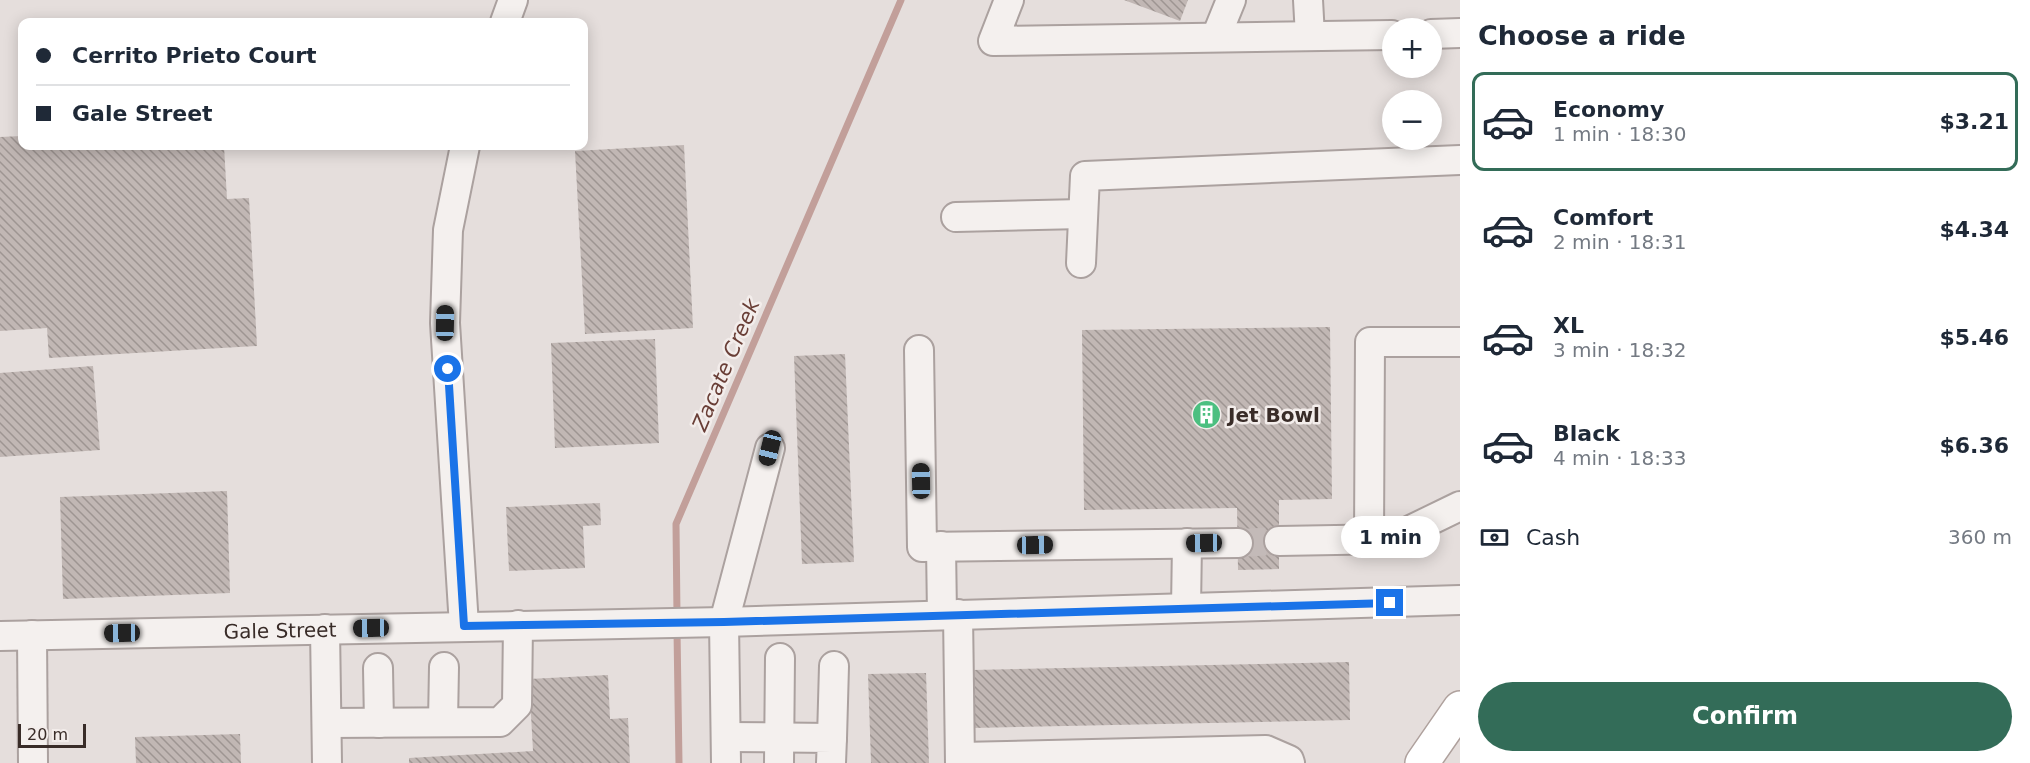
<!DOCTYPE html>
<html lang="en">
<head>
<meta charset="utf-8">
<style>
  :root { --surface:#fff; --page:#f6f6f7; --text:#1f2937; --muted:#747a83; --line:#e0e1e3; --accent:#336c58 }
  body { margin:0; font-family:"DejaVu Sans",sans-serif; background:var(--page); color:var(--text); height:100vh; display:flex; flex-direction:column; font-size:22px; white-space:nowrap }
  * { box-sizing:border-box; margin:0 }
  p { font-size:20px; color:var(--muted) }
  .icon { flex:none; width:33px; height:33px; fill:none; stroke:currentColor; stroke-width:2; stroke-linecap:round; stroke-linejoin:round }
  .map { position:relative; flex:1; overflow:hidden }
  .details { display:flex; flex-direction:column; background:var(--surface); width:570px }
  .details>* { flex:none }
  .hud { position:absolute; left:18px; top:18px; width:570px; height:132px; border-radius:12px; box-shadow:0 3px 15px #0003; display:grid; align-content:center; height:132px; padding:0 18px; background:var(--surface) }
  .fabs { position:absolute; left:1382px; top:18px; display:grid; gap:12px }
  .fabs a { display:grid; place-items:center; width:60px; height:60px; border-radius:50%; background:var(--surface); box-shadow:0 3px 15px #0003; font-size:30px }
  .scale { position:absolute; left:18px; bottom:15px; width:68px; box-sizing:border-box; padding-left:6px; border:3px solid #392c28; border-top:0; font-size:16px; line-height:21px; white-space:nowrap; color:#392c28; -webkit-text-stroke:4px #f3edeb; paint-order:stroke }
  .end { position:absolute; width:27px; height:27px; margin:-14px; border:8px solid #1a73e8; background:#fff; box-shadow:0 0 0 3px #fff }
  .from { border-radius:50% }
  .bubble { position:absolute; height:42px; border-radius:21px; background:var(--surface); box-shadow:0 3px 15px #0003; font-size:20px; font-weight:600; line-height:42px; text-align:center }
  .car { position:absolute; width:18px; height:36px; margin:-18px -9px; border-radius:8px; box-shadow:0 0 4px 2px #0007; background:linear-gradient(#222 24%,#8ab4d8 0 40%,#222 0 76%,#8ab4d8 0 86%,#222 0) }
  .hud b { display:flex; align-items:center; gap:21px; height:57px; font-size:22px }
  .hud b+b { border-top:2px solid var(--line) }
  .hud i { width:15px; height:15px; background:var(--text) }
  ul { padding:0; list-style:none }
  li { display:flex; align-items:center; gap:18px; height:99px; margin:0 12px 9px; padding:0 6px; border:3px solid transparent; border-radius:12px }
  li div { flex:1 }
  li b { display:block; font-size:22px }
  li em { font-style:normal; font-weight:600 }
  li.current { border-color:var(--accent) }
  li>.icon { width:54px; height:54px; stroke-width:1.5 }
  h2 { padding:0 18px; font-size:27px; line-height:72px }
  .pay { display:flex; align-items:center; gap:15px; height:66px; padding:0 18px; font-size:22px }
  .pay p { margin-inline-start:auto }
  .primary-button { display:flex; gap:12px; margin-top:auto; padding:12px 18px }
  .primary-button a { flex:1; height:69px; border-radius:36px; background:var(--accent); color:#fff; font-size:24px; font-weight:600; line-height:69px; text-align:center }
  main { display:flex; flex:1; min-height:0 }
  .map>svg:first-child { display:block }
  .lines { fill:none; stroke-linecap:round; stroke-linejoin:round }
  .stream { stroke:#c29f9a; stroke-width:7 }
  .building { fill:url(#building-back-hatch) }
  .minor-tunnel { stroke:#c3bab8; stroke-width:28; stroke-dasharray:28 14; stroke-linecap:butt }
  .minor-casing { stroke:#aba19f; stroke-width:32 }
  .major-casing { stroke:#afa19d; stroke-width:36 }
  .minor { stroke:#f4f0ee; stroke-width:28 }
  .major { stroke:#fff; stroke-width:33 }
  .route { stroke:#1a73e8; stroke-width:8 }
  .labels { text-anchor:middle; stroke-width:5; stroke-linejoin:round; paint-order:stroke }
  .poi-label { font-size:20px; font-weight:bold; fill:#392c28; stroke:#f3edeb; text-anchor:start }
  .street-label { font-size:20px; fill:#392c28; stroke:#f3edeb }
  .water-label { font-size:21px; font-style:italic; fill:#693e36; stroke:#f3edeb }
</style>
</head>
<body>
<main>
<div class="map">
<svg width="1460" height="763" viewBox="0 0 1460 763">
  <defs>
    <pattern id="building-back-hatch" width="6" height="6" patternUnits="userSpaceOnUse" patternTransform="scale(1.5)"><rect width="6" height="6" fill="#c1b7b4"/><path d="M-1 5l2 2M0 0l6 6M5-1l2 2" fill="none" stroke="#9e9592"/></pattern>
  </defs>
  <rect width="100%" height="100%" fill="#e5dedc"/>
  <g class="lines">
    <g class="stream">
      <path d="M677 616 676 524 901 0"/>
      <path d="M677 631 679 763"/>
    </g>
  </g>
  <g class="building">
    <path d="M1124 0H1188L1180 21Z"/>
    <path d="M22 136V146H224L227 199 249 198 257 346 49 358 47 328 0 331V137Z"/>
    <path d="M684 145 693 328 585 334 575 151Z"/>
    <path d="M1330 327 1332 499 1279 500V569L1238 570 1237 508 1084 510 1082 330Z"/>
    <path d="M655 339 659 443 555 448 551 343Z"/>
    <path d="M845 354 854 562 802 564 794 356Z"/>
    <path d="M93 366 100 450 0 457V373Z"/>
    <path d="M227 491 230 593 63 599 60 497Z"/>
    <path d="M600 503 601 525 583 526 585 568 509 571 506 507Z"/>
    <path d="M1349 662 1350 720 973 728 972 670Z"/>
    <path d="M926 673 929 763H871L868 674Z"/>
    <path d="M608 675 610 719 628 718 630 763H409V758L533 751 529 679Z"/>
    <path d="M240 734 241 763H136L135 737Z"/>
  </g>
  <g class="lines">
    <path class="minor-tunnel" d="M1238 543 1279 541"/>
    <defs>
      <g id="minor">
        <path d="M1009 0 993 41 1392 35"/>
        <path d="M1308 0 1310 36"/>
        <path d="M505 22 513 0"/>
        <path d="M1431 34 1460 33"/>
        <path d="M1216 37 1231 0"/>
        <path d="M956 217 1082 214"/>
        <path d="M1081 263 1085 176 1460 160"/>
        <path d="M919 350 922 547 1238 543"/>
        <path d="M1369 539 1370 342H1460"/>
        <path d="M1279 541 1392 539 1460 506"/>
        <path d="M941 546 942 615"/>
        <path d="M1186 608 1187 543"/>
        <path d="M958 614 960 763"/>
        <path d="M464 626 445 323 448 230 465 146"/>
        <path d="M325 629 327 763"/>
        <path d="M32 635 33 763"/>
        <path id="s1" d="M0 636 724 622 1460 600"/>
        <path d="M378 668 379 723"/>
        <path d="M443 722 444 667"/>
        <path d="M327 723 500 722 517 705 518 625"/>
        <path d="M726 737 832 738 831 763"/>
        <path d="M832 738 834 666"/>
        <path d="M960 757 1266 750 1289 760 1290 763"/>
        <path d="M726 763 724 622 770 448"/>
        <path d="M779 763 780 658"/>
      </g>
      <path id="major" d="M1422 763 1460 708"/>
    </defs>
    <use href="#minor" class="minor-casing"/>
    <use href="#major" class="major-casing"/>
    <use href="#minor" class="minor"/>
    <use href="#major" class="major"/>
  </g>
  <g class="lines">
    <path class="route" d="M448 369 464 626 724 622 1390 603"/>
  </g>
  <defs>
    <symbol id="building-disc" viewBox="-11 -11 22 22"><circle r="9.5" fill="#4cbf80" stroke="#f3edeb"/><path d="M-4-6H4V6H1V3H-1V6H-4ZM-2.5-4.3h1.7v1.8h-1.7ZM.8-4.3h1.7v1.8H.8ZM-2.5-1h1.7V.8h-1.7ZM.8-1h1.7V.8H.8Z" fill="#fff"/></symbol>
  </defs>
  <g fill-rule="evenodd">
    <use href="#building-disc" x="1190" y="398" width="33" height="33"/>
  </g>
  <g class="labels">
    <g class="poi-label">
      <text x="1228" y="422">Jet Bowl</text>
    </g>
    <g class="street-label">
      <text dy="7" stroke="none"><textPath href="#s1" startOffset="280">Gale Street</textPath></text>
    </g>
    <g class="water-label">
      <text transform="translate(726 365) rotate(-67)" y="7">Zacate Creek</text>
    </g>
  </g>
</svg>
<div class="fabs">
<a>+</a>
<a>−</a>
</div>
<div class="scale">20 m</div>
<i class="end from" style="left:448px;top:369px"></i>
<i class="end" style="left:1390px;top:603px"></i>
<div class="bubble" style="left:1341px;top:516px;width:99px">1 min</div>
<i class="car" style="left:445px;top:323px;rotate:1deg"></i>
<i class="car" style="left:770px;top:448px;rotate:194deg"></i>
<i class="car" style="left:921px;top:481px;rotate:359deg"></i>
<i class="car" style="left:1204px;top:543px;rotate:269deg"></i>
<i class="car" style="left:1035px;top:545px;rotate:89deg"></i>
<i class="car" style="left:371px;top:628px;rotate:269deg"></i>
<i class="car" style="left:122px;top:633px;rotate:269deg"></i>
<div class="hud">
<b><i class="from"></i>Cerrito Prieto Court</b>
<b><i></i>Gale Street</b>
</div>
</div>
<section class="details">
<h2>Choose a ride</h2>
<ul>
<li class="current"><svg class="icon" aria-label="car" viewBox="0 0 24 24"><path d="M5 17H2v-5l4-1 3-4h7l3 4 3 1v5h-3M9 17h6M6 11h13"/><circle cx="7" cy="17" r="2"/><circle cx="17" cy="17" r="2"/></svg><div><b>Economy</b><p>1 min · 18:30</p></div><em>$3.21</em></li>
<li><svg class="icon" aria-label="car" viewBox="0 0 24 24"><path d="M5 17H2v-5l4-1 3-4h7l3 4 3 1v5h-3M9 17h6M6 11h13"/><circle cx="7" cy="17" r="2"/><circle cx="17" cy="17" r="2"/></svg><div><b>Comfort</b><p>2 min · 18:31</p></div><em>$4.34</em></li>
<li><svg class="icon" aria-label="car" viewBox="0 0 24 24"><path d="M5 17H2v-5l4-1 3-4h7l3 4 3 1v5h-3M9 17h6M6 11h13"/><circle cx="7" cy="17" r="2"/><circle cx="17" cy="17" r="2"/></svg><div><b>XL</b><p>3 min · 18:32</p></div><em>$5.46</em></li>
<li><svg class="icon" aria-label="car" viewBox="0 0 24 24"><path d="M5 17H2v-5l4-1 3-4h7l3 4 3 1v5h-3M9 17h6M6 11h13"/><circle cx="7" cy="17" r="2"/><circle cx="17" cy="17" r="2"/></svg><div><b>Black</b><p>4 min · 18:33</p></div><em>$6.36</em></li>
</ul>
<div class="pay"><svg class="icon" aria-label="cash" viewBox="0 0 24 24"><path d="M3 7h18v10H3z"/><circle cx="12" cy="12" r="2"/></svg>Cash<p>360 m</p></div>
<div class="primary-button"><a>Confirm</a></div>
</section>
</main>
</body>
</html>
